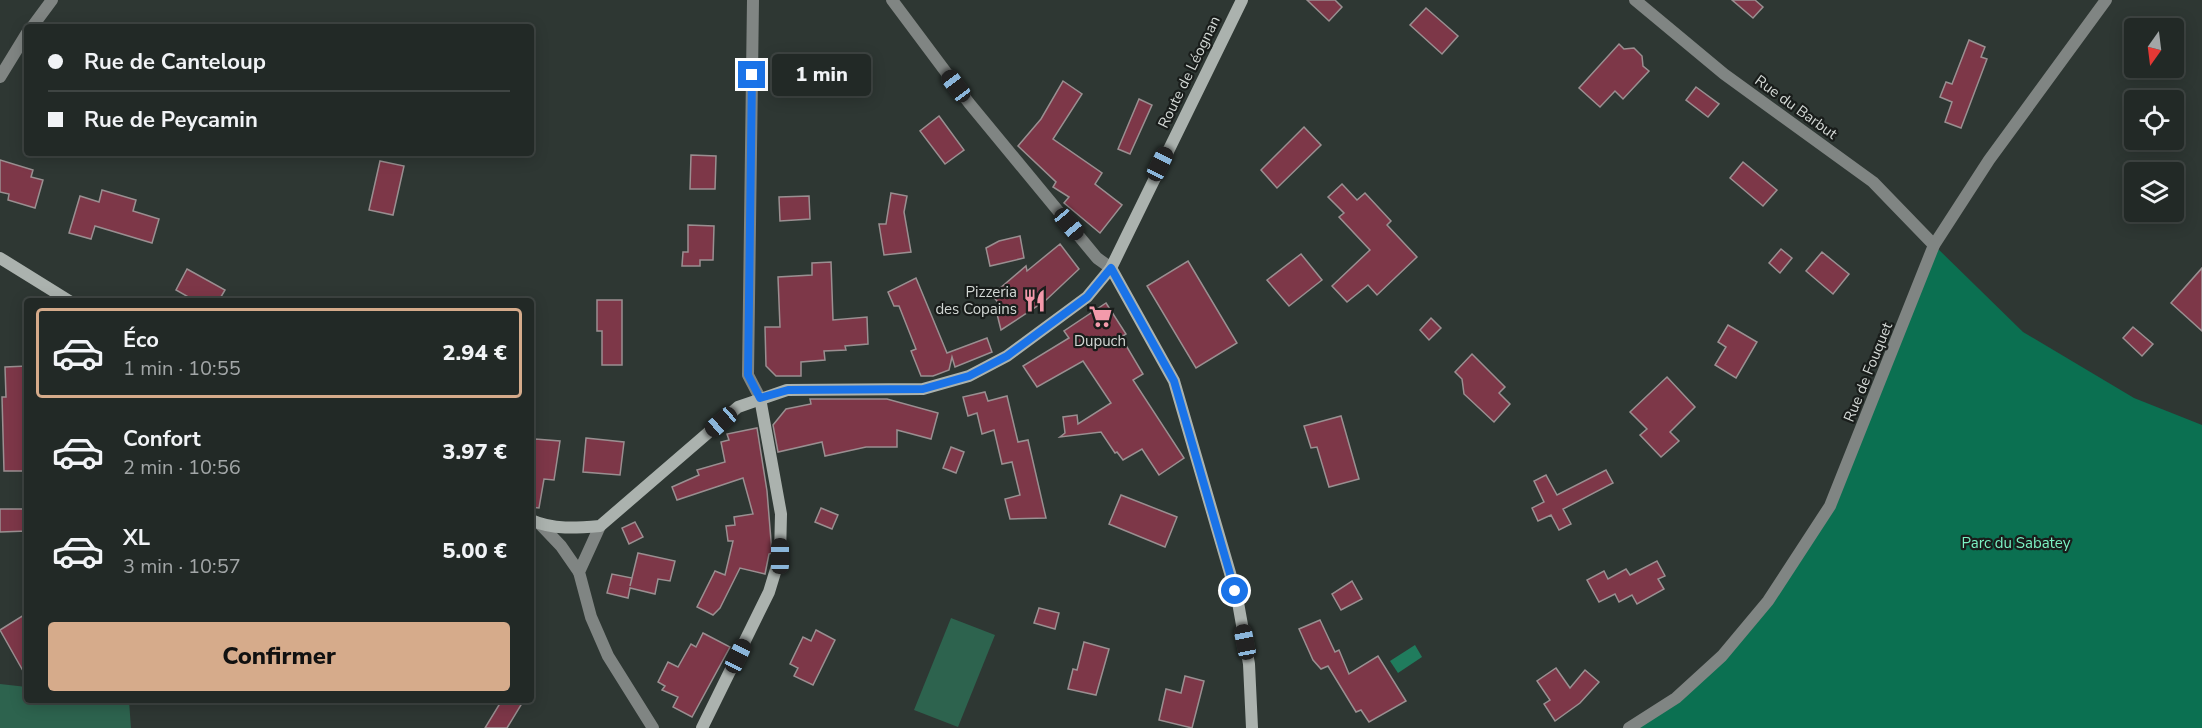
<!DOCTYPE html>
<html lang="fr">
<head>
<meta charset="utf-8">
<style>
  :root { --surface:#222926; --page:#2e3532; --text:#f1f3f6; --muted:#a2a6a7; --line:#3f4543; --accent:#d6ab8b }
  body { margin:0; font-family:"Nunito Sans",sans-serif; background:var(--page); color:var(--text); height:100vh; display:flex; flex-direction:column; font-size:22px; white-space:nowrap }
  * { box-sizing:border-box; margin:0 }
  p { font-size:20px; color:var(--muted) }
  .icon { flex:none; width:33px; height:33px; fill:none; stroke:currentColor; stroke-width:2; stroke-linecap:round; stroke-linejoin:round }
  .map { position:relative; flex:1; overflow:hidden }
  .side { position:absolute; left:24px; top:298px; width:510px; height:405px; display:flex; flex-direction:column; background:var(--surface); border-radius:6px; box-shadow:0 3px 15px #0003,0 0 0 2px var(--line) }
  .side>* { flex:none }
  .top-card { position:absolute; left:24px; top:24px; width:510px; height:132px; border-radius:6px; box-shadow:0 3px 15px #0003,0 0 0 2px var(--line); display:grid; align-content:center; height:132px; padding:0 24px; background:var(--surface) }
  .needle { width:39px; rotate:194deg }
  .controls { position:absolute; left:2124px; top:18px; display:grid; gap:12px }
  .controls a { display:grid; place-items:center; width:60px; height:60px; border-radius:6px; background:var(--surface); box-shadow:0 3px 15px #0003,0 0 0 2px var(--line); font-size:30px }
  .end { position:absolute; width:27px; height:27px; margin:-14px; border:8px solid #1a73e8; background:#fff; box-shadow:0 0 0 3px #fff }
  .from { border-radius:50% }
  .bubble { position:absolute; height:42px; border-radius:6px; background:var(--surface); box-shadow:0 3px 15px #0003,0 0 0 2px var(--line); font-size:20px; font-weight:800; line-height:42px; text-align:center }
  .car { position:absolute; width:18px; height:36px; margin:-18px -9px; border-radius:8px; box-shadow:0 0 4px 2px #0007; background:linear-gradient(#222 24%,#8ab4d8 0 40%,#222 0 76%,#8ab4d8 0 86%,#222 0) }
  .top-card b { display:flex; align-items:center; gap:21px; height:57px; font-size:22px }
  .top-card b+b { border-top:2px solid var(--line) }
  .top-card i { width:15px; height:15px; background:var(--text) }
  ul { padding:10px 0 0; list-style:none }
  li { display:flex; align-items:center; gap:18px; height:90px; margin:0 12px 9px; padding:0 12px; border:3px solid transparent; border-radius:6px }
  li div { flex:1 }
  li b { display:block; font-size:22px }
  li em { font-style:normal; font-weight:800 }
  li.current { border-color:var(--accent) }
  li>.icon { width:54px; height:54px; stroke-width:1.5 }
  .button { display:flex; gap:12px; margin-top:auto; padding:12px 24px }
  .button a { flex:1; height:69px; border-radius:6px; background:var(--accent); color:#111; font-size:24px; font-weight:800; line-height:69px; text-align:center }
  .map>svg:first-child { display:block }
  .green { fill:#2d634e }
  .forest { fill:#0b7051 }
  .water { fill:#207c5d }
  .building { fill:#7d3748; stroke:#9a8f91; stroke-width:1.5 }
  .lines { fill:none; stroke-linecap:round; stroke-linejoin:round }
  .street { stroke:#808583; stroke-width:12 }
  .secondary { stroke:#abb2ae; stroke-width:12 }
  .route { stroke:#1a73e8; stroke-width:8 }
  .labels { text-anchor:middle; stroke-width:4.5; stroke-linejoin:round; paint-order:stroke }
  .street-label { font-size:15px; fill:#d3d8d5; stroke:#191d1b }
  .poi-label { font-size:15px; fill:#d3d8d5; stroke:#191d1b; text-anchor:end }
  .park-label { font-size:15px; fill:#7cf3c4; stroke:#191d1b }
</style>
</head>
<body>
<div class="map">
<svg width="2202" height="728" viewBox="0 0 2202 728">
  <rect width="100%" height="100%" fill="#2e3733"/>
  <g class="green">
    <path d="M951 618 995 635 958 727 914 710Z"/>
    <path d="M0 684 27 687V700L129 701 131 728H0Z"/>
  </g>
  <path class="forest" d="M1934 245 2023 332 2134 398 2202 425V728H1629L1722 656 1830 506Z"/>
  <path class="water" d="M1415 645 1422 657 1398 673 1390 661Z"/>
  <g class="building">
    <path d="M1307 0H1335L1342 7 1329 21Z"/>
    <path d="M1732 0H1755L1763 7 1753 18Z"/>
    <path d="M1426 8 1458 36 1442 54 1410 25Z"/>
    <path d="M1969 40 1985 47 1981 57 1987 59 1961 128 1945 122 1952 102 1940 97 1946 82 1952 84Z"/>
    <path d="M1619 44 1624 49 1634 48 1642 56 1643 66 1649 71 1623 99 1615 91 1600 107 1579 88Z"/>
    <path d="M1063 81 1082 94 1053 139 1102 173 1095 184 1122 205 1100 233 1064 203 1069 197 1053 187 1056 182 1018 146 1041 119Z"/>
    <path d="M1696 87 1719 104 1708 117 1686 100Z"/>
    <path d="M1139 99 1152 105 1130 154 1118 149Z"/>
    <path d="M939 116 964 150 945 164 920 131Z"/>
    <path d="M1304 127 1321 145 1277 188 1261 170Z"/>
    <path d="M691 155 716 156 715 189H690Z"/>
    <path d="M0 160 33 170 31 177 43 180 35 208 8 200 9 194 0 192Z"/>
    <path d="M380 161 404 166 393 215 369 210Z"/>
    <path d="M1743 162 1777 190 1763 206 1730 178Z"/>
    <path d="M1342 184 1357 200 1365 193 1391 221 1387 225 1417 257 1377 295 1368 285 1347 302 1332 286 1370 250 1339 217 1344 213 1328 197Z"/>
    <path d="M102 190 136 200 133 211 159 219 152 243 95 226 91 239 69 233 80 196 99 202Z"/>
    <path d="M891 193 907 196 904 212 911 252 884 255 879 224H886Z"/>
    <path d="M809 196 810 219 780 221 779 197Z"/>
    <path d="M688 225 714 226 713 260H700V266H682L683 252H688Z"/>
    <path d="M1020 236 1024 258 990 266 986 248 999 241Z"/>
    <path d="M1060 244 1079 269 1045 301 1001 330 996 310 1001 306 992 295 1026 266 1027 271Z"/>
    <path d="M1781 249 1792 258 1780 273 1769 263Z"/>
    <path d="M1822 252 1849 274 1833 294 1806 271Z"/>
    <path d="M1301 254 1322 280 1289 306 1267 280Z"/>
    <path d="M1188 261 1237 343 1196 368 1147 286Z"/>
    <path d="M831 262 833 320 867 317 868 344 845 346 846 350 824 351 825 360 801 362V376H776L766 366 765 327H780L778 277 812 275V263Z"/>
    <path d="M2202 268V331L2171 303Z"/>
    <path d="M187 269 225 290 218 302H197L176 290Z"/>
    <path d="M916 278 947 353 987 338 992 352 955 367 952 357 949 370 933 376H921L911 351 916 349 899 306H894L888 292Z"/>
    <path d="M597 300H622V365H602V331H597Z"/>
    <path d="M1106 303 1126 334 1121 337 1143 374 1133 380 1184 458 1159 475 1142 449 1123 460 1117 452 1115 453 1101 432 1060 437 1065 433 1063 417 1077 415 1078 424 1111 403 1083 361 1037 387 1023 366 1069 338 1064 331Z"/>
    <path d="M1431 318 1441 328 1429 340 1420 330Z"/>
    <path d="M1728 325 1757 342 1736 378 1715 365 1726 347 1718 342Z"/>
    <path d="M2133 327 2153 344 2142 356 2123 338Z"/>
    <path d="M1472 354 1505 387 1499 393 1510 404 1494 422 1464 394 1462 379 1455 372Z"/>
    <path d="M27 366V405H24L25 471H4L2 397H6L5 367Z"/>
    <path d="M1667 377 1695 407 1670 432 1679 441 1661 457 1640 435 1647 429 1630 412Z"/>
    <path d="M985 392 988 401 1007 396 1018 442 1028 440 1046 518 1010 519 1005 499 1020 495 1012 462 1002 464 994 430 982 434 977 413 968 416 963 397Z"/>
    <path d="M810 399H887L938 413 931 439 897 430V447H866L825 456 822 442 778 452 773 425 786 409 811 404Z"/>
    <path d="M1341 416 1359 479 1329 487 1317 447 1311 448 1304 426Z"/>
    <path d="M757 428 767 491 772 553 769 554 765 574 740 568 720 608 713 615 697 607 715 571 725 575 733 541H728L726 526 735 525 734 517 753 514 743 478 677 500 672 487 699 475 697 470 725 462 721 442 729 440 727 434Z"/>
    <path d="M586 438 624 442 620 475 583 472Z"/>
    <path d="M535 439 560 441 554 480 544 479 539 508 531 507V448L533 449Z"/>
    <path d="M951 447 964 452 956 473 943 468Z"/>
    <path d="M1606 470 1613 483 1563 509 1571 524 1559 530 1551 515 1538 521 1532 508 1544 502 1534 481 1546 475 1557 495Z"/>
    <path d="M1121 495 1177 517 1165 547 1109 524Z"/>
    <path d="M821 508 838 515 832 529 815 522Z"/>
    <path d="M0 509H27V531L0 532Z"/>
    <path d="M635 522 643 537 629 544 622 528Z"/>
    <path d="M638 553 675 561 670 581 658 579 655 594 630 588 628 598 607 593 612 574 632 578 630 586Z"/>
    <path d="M1657 561 1665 576 1658 579 1664 589 1637 604 1632 595 1619 602 1615 594 1599 602 1587 580 1604 571 1608 579 1626 569 1630 575Z"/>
    <path d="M1352 581 1362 599 1341 610 1332 594Z"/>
    <path d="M1039 608 1059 613 1055 629 1034 623Z"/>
    <path d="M27 613V678L0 630Z"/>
    <path d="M1320 620 1335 652 1339 650 1349 674 1378 656 1406 701 1369 722 1361 710 1356 712 1328 666 1321 669 1313 660 1299 629Z"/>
    <path d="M816 630 835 640 813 685 794 676 798 668 790 664 803 637 811 641Z"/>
    <path d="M703 633 730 647 692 717 673 707 678 697 662 690 665 686 658 682 668 662 678 667 691 644 696 647Z"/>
    <path d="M1084 642 1109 649 1096 695 1068 689 1073 669 1077 670Z"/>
    <path d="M1556 668 1570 688 1585 670 1599 682 1580 703 1555 721 1544 704 1550 700 1537 681Z"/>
    <path d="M1185 676 1204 681 1192 728 1159 720 1166 689 1181 693Z"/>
    <path d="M502 700H524L507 728H485Z"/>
  </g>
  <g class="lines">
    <g class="street">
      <path d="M753 0 748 375 760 398"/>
      <path d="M892 0 969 103 1097 258 1111 268"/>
      <path d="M1635 0 1724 74 1873 182 1934 245"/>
      <path d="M32 27 52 0"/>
      <path d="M0 77 27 33"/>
      <path d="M541 525 561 546 579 572"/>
      <path d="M600 526 579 572 591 617 608 656 653 728"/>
      <path d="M1629 728 1676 698 1722 656 1768 601 1830 506 1934 245 1989 160 2106 0"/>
    </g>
    <g class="secondary">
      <path d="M0 258 71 302"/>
      <path d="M1111 268 1174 381 1237 597 1249 664 1252 728"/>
      <path d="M531 520C553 530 577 528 600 526L738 407 787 390 923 389 969 376 1007 356 1087 297 1111 268 1242 0"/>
      <path d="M702 728 769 592 780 556 781 514 760 398"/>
    </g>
  </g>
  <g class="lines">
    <path class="route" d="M752 75 748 375 760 398 788 390 923 389 969 376 1007 356 1087 297 1111 268 1174 381 1235 591"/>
  </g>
  <defs>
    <symbol id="restaurant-bare" viewBox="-9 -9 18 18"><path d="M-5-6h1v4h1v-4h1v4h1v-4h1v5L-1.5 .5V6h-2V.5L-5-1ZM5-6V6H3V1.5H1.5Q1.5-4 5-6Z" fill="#f39aab" stroke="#191d1b" stroke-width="2.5" paint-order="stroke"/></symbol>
    <symbol id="supermarket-bare" viewBox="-9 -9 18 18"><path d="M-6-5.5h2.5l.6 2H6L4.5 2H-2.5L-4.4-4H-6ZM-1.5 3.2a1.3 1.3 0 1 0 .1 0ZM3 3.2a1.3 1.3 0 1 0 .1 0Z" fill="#f39aab" stroke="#191d1b" stroke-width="2.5" paint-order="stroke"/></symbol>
  </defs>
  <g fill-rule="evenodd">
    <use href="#restaurant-bare" x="1018" y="284" width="33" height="33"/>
    <use href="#supermarket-bare" x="1084" y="300" width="33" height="33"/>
  </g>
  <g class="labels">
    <g class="street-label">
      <text transform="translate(1189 72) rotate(-64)" y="5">Route de Léognan</text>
      <text transform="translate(1796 107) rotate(36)" y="5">Rue du Barbut</text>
      <text transform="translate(1868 372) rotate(-68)" y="5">Rue de Fouquet</text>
    </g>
    <g class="poi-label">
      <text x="1017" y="297">Pizzeria<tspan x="1017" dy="17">des Copains</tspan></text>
      <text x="1100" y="346" text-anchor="middle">Dupuch</text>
    </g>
    <g class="park-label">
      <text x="2016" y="548">Parc du Sabatey</text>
    </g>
  </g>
</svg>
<div class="controls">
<a><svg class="needle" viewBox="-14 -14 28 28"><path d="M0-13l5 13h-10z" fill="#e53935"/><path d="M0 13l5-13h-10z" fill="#a2a6a7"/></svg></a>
<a><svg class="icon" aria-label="locate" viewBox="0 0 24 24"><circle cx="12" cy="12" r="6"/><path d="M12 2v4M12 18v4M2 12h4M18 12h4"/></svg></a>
<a><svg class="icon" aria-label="layers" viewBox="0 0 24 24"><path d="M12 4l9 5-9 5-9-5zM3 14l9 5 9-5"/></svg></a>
</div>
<i class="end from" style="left:1235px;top:591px"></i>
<i class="end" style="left:752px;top:75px"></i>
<div class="bubble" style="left:772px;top:54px;width:99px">1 min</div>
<i class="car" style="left:956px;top:86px;rotate:323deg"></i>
<i class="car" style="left:1160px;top:164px;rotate:26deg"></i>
<i class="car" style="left:1069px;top:224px;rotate:140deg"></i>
<i class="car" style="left:721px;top:422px;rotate:229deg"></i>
<i class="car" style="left:780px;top:556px;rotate:0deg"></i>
<i class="car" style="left:1245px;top:642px;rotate:349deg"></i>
<i class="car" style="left:738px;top:656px;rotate:26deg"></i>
<div class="top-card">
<b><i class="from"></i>Rue de Canteloup</b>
<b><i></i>Rue de Peycamin</b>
</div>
<section class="side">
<ul>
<li class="current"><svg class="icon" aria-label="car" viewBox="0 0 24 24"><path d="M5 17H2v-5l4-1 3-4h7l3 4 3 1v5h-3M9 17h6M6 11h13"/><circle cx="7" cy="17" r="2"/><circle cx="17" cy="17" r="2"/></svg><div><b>Éco</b><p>1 min · 10:55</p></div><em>2.94 €</em></li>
<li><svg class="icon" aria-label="car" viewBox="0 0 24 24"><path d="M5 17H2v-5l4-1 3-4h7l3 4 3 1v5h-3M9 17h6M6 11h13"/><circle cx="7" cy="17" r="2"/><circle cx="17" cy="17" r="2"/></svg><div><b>Confort</b><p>2 min · 10:56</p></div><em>3.97 €</em></li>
<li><svg class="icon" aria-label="car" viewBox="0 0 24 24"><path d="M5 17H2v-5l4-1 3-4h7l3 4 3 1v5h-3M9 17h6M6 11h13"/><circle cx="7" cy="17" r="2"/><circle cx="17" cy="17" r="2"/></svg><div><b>XL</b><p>3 min · 10:57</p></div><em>5.00 €</em></li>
</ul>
<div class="button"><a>Confirmer</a></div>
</section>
</div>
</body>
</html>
